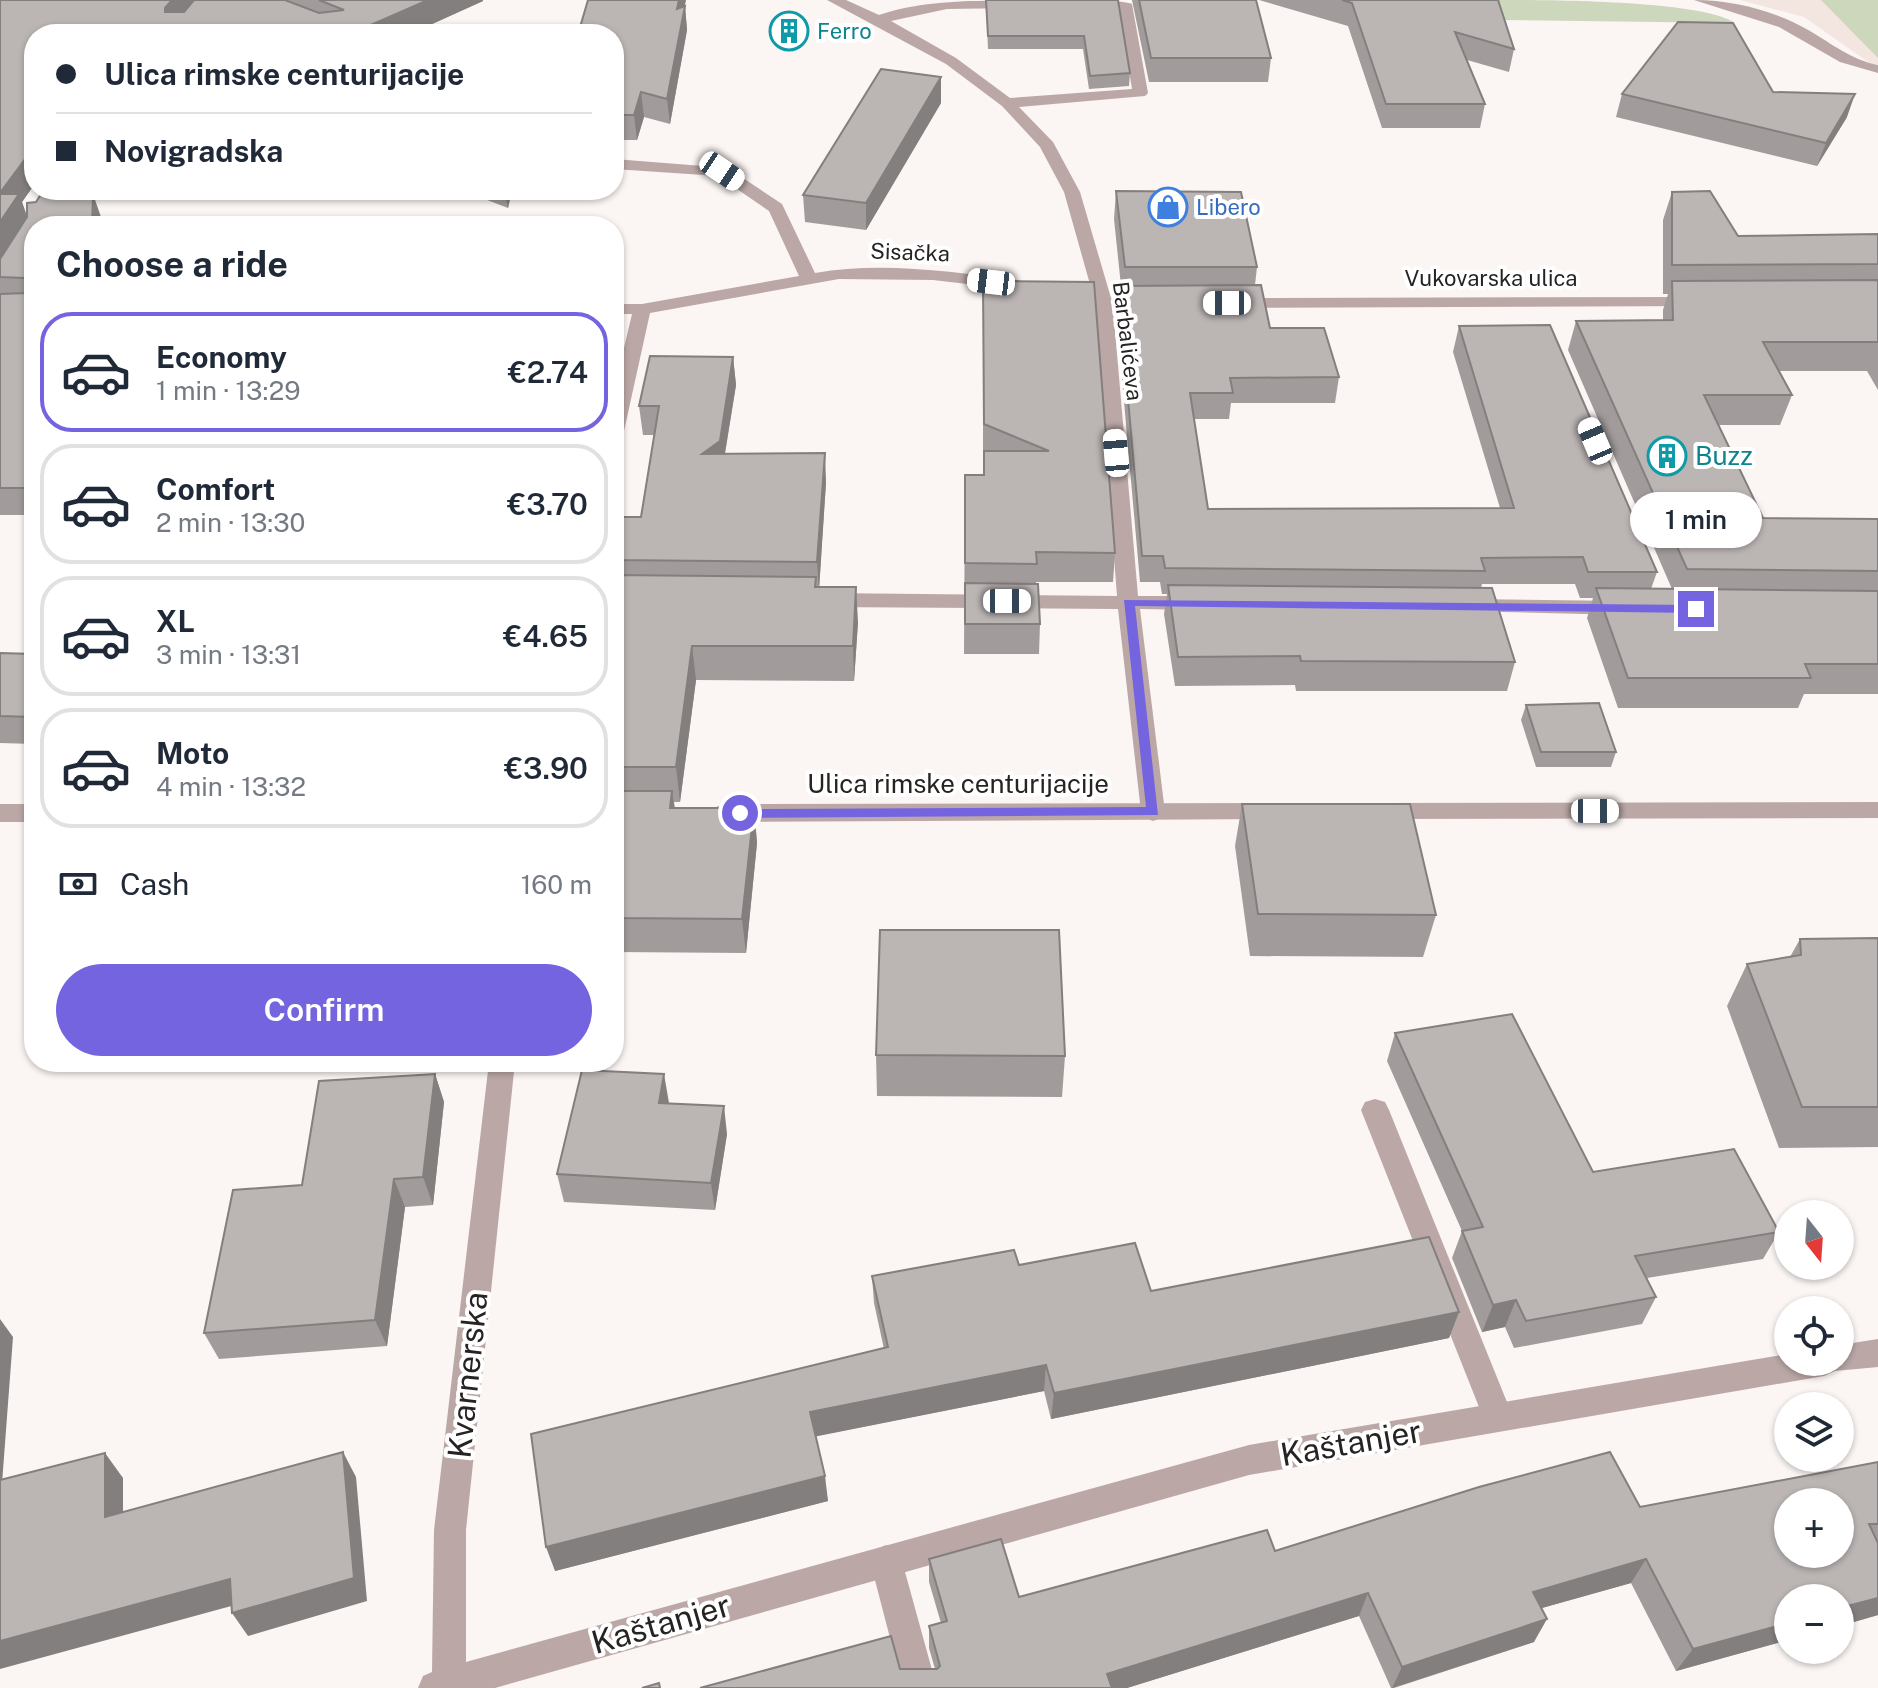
<!DOCTYPE html>
<html lang="en">
<head>
<meta charset="utf-8">
<style>
  :root { --surface:#fff; --page:#f2f2f3; --text:#1f2937; --muted:#747a83; --line:#e0e1e3; --accent:#7564df }
  body { margin:0; font-family:"Public Sans",sans-serif; background:var(--page); color:var(--text); height:100vh; display:flex; flex-direction:column; font-size:30px; white-space:nowrap }
  * { box-sizing:border-box; margin:0 }
  p { font-size:26px; color:var(--muted) }
  .icon { flex:none; width:44px; height:44px; fill:none; stroke:currentColor; stroke-width:2; stroke-linecap:round; stroke-linejoin:round }
  .map { position:relative; flex:1; overflow:hidden }
  .side { position:absolute; left:24px; top:216px; width:600px; height:856px; display:flex; flex-direction:column; background:var(--surface); border-radius:32px; box-shadow:0 2px 6px #0004 }
  .side>* { flex:none }
  .banner { position:absolute; left:24px; top:24px; width:600px; height:176px; border-radius:32px; box-shadow:0 2px 6px #0004; display:grid; align-content:center; height:176px; padding:0 32px; background:var(--surface) }
  .needle { width:52px; rotate:163deg }
  .controls { position:absolute; left:1774px; top:1200px; display:grid; gap:16px }
  .controls a { display:grid; place-items:center; width:80px; height:80px; border-radius:50%; background:var(--surface); box-shadow:0 2px 6px #0004; font-size:40px }
  .end { position:absolute; width:36px; height:36px; margin:-18px; border:10px solid #7564df; background:#fff; box-shadow:0 0 0 4px #fff }
  .from { border-radius:50% }
  .bubble { position:absolute; height:56px; border-radius:28px; background:var(--surface); box-shadow:0 2px 6px #0004; font-size:26px; font-weight:600; line-height:56px; text-align:center }
  .car { position:absolute; width:24px; height:48px; margin:-24px -12px; border-radius:10px; box-shadow:0 0 6px 2px #0007; background:linear-gradient(#fff 24%,#345 0 40%,#fff 0 76%,#345 0 86%,#fff 0) }
  .banner b { display:flex; align-items:center; gap:28px; height:76px; font-size:30px }
  .banner b+b { border-top:2px solid var(--line) }
  .banner i { width:20px; height:20px; background:var(--text) }
  ul { padding:0; list-style:none }
  li { display:flex; align-items:center; gap:24px; height:120px; margin:0 16px 12px; padding:0 16px; border:4px solid var(--line); border-radius:32px }
  li div { flex:1 }
  li b { display:block; font-size:30px }
  li em { font-style:normal; font-weight:600 }
  li.selected { border-color:var(--accent) }
  li>.icon { width:72px; height:72px; stroke-width:1.5 }
  h2 { padding:0 32px; font-size:36px; line-height:96px }
  .pay { display:flex; align-items:center; gap:20px; height:88px; padding:0 32px; font-size:30px }
  .pay p { margin-inline-start:auto }
  .cta { display:flex; gap:16px; margin-top:auto; padding:16px 32px }
  .cta a { flex:1; height:92px; border-radius:48px; background:var(--accent); color:#fff; font-size:32px; font-weight:600; line-height:92px; text-align:center }
  .map>svg:first-child { display:block }
  .built { fill:#f3e5e0 }
  .green { fill:#ccd7bb }
  .lines { fill:none; stroke-linecap:round; stroke-linejoin:round }
  .service { fill:#bba8a6; fill-rule:evenodd }
  .minor { fill:#bba8a6; fill-rule:evenodd }
  .tertiary { fill:#bba8a6; fill-rule:evenodd }
  .wall { fill:#a19c9b }
  .shaded-wall { fill:#837f7e }
  .building { fill:#bbb5b4; stroke:#837f7e; stroke-width:2; fill-rule:evenodd }
  .route { fill:#7564df }
  .labels { text-anchor:middle; stroke-width:8; stroke-linejoin:round; paint-order:stroke }
  .far-culture-label { font-size:22px; fill:#0d838f; stroke:#fff; text-anchor:start }
  .far-shop-label { font-size:22px; fill:#366cbe; stroke:#fff; text-anchor:start }
  .far-street-label { font-size:22px; fill:#262423; stroke:#fff }
  .culture-label { font-size:26px; fill:#0d838f; stroke:#fff; text-anchor:start }
  .street-label { font-size:26px; fill:#262423; stroke:#fff }
  .near-street-label { font-size:32px; fill:#262423; stroke:#fff }
</style>
</head>
<body>
<div class="map">
<svg width="1878" height="1688" viewBox="0 0 1878 1688">
  <rect width="100%" height="100%" fill="#fbf5f3"/>
  <path class="built" d="M1740 0H1878V64H1871L1804 17Z"/>
  <g class="green">
    <path d="M1491 0C1543 0 1701 0 1735 23L1501 20Z"/>
    <path d="M1821 0H1878V58Z"/>
  </g>
  <g class="lines">
    <g class="service">
      <path d="M1375 1099 1385 1102 1389 1110 1513 1417 1509 1427 1498 1431 1487 1427 1483 1417 1361 1110 1365 1102Z"/>
      <path d="M886 1545 897 1550 902 1561 937 1688H903L870 1561 875 1550Z"/>
    </g>
    <g class="minor">
      <path d="M827 0H846L879 15C922 0 977 0 1023 1L1025 4 1018 8 947 9 891 21 956 58 1010 98 1132 89 1119 8H1087L1080 4C1090 0 1122 0 1132 4L1148 93 1145 96 1019 107 1053 142 1080 192 1111 298H1148L1157 303 1148 308H1113L1138 596H1196L1207 603 1196 610 1140 609 1165 812 1161 818 1153 821 1145 818 1141 812 1118 609 824 607 813 600 824 593 1117 596 1095 307 1059 299 1056 295 1065 290 1093 295 1064 192 1040 147 1002 106 946 64Z"/>
      <path d="M1694 0C1734 0 1775 11 1810 31 1832 44 1852 60 1878 65V73L1840 62 1779 27Z"/>
      <path d="M614 159 728 168 782 204 815 273C882 261 952 272 1018 280L1027 285 1018 290 933 280 839 279 650 313 624 431 614 437V390L632 314H614V304H642L799 276 769 211 718 176 614 169Z"/>
      <path d="M52 190H68L43 226 29 230 27 226Z"/>
      <path d="M1696 297 1702 298 1705 302 1702 306 1232 308 1223 303 1232 298Z"/>
      <path d="M1468 599 1624 601 1635 608 1624 615 1460 611 1457 606Z"/>
      <path d="M489 1062H515L466 1530V1662L1249 1445 1788 1354V1362H1840V1345L1878 1339V1367L1835 1371 1824 1376 1249 1475 495 1688H418L423 1676 432 1672 434 1530Z"/>
    </g>
    <g class="tertiary">
      <path d="M1878 802V818L1380 819 1372 817 1368 811 1372 805 1380 803Z"/>
      <path d="M1272 803 1280 805 1284 811 1280 817 1272 819 724 822 716 819 712 813 716 807 724 804Z"/>
      <rect x="0" y="804" width="34" height="18"/>
    </g>
  </g>
  <g class="wall">
    <path d="M0 0H483V1L410 34H34V185L22 202 27 216 102 220V226H34V515H0Z"/>
    <path d="M986 0H1118L1130 73 1129 86 1089 89 1083 49H988Z"/>
    <path d="M1132 0H1256L1271 58 1268 82H1149Z"/>
    <path d="M1259 0H1498L1514 49 1509 72 1467 60 1485 104 1480 128H1382L1348 26Z"/>
    <path d="M685 6 687 30 670 124 644 117 637 140H614V34Z"/>
    <path d="M1773 92 1847 117 1817 166 1616 117 1622 94Z"/>
    <path d="M941 103 866 230 805 222 803 195Z"/>
    <path d="M461 190H512L508 208Z"/>
    <path d="M1116 191 1257 267 1255 285 1270 328 1339 377 1335 403H1231L1229 419H1194L1208 509 1500 508 1453 352 1459 326 1657 572 1651 589H1672L1568 350 1576 321 1663 320V310L1668 294H1663V220L1672 192 1738 236 1878 234V390L1867 371H1779L1792 395 1780 425H1718L1763 518 1878 519V694H1804L1798 708H1618L1587 618 1593 598H1580L1575 584H1482L1481 588 1515 662 1507 691H1296L1295 685 1175 686 1164 614 1167 594H1162L1160 582H1140L1116 311 1118 286H1121L1114 219Z"/>
    <path d="M983 281 1115 553 1113 582H1036L1040 624 1039 654H964L965 475H983Z"/>
    <path d="M733 357 736 385 725 454 826 482 819 587 858 622 854 681 696 680 680 802H674L675 808H754L757 843 746 953 614 952V575H616L614 559 641 517 654 435H643L639 406Z"/>
    <path d="M0 653 34 654V744L0 743Z"/>
    <path d="M1526 705 1616 752 1611 767H1536L1521 720Z"/>
    <path d="M1242 804 1436 915 1423 957 1250 956 1235 846Z"/>
    <path d="M1878 938V1147L1779 1148 1727 1006 1747 964 1790 957 1800 939Z"/>
    <path d="M1395 1033 1593 1172 1779 1232 1763 1259 1647 1278 1656 1297 1642 1324 1514 1348 1505 1327 1482 1332 1452 1258 1462 1231 1387 1061Z"/>
    <path d="M876 1055 1065 1056 1062 1097 877 1096Z"/>
    <path d="M206 1062H360V1064L211 1071Z"/>
    <path d="M435 1074 444 1102 433 1205 405 1207 387 1346 219 1359 204 1333 302 1185Z"/>
    <path d="M669 1104 727 1134 715 1210 564 1202 557 1174Z"/>
    <path d="M1019 1265 1151 1291 1459 1312 1449 1338 1051 1419 1044 1391 816 1436 828 1501 555 1571 884 1349 874 1303 872 1276Z"/>
    <path d="M1878 1462V1615L1840 1626V1598H1788V1640L1676 1671 1631 1583 1542 1608 1534 1642 1394 1688H1391L1359 1616 1127 1688H700L900 1669H935L929 1648V1626L941 1623 929 1582V1559L1019 1597 1275 1551 1640 1507Z"/>
  </g>
  <g class="shaded-wall">
    <path d="M172 0H199L172 32 165 8Z"/>
    <path d="M428 0H483V1L410 34H357V31Z"/>
    <path d="M679 0H686L679 33 677 9Z"/>
    <path d="M685 6 687 30 670 124 667 99Z"/>
    <path d="M941 77V103L866 230V203Z"/>
    <path d="M641 92 644 117 637 140 634 115Z"/>
    <path d="M1855 94 1847 117 1817 166 1826 143Z"/>
    <path d="M34 147V185L22 202 28 220 0 263V193Z"/>
    <path d="M504 190H512L508 208Z"/>
    <path d="M93 194 102 220V226H92Z"/>
    <path d="M733 357 736 385 722 470 702 454Z"/>
    <path d="M825 453 826 482 819 591 817 562Z"/>
    <path d="M856 587 858 622 854 681 853 646Z"/>
    <path d="M692 646 696 680 680 802 676 767Z"/>
    <path d="M672 791 677 826 670 808Z"/>
    <path d="M754 808 757 843 746 953 742 919Z"/>
    <path d="M435 1074 444 1102 433 1205 423 1177Z"/>
    <path d="M664 1074 669 1103 664 1131 659 1103Z"/>
    <path d="M724 1106 727 1134 715 1210 711 1183Z"/>
    <path d="M394 1179 405 1207 387 1346 375 1320Z"/>
    <path d="M1516 1300 1505 1327 1482 1332 1493 1305Z"/>
    <path d="M1459 1312 1449 1338 1051 1419 1054 1393Z"/>
    <path d="M0 1319 13 1337 0 1510Z"/>
    <path d="M1046 1365 1044 1391 813 1437 810 1412Z"/>
    <path d="M343 1452 356 1477 367 1601 248 1636 232 1613Z"/>
    <path d="M105 1453 123 1478V1541L105 1517Z"/>
    <path d="M825 1476 828 1501 555 1571 546 1547Z"/>
    <path d="M1646 1559 1631 1583 1520 1614 1533 1592Z"/>
    <path d="M230 1579 246 1602 0 1669V1641Z"/>
    <path d="M1368 1593 1359 1616 1127 1688H1104L1107 1674Z"/>
    <path d="M1878 1598V1615L1840 1626V1608Z"/>
    <path d="M1547 1619 1534 1642 1392 1688 1402 1667Z"/>
    <path d="M1788 1623V1640L1676 1671 1693 1649Z"/>
  </g>
  <g class="building">
    <path d="M0 0H172L165 8V12H184L194 0H285L319 13 344 10 319 0H428L357 31 365 34H34V147L0 193Z"/>
    <path d="M588 0H679L677 9 685 6 667 99 641 92 634 115H614V34H578Z"/>
    <path d="M986 0H1118L1130 73 1090 76 1084 36H988Z"/>
    <path d="M1139 0H1256L1271 58H1151Z"/>
    <path d="M1342 0H1498L1514 49 1455 32 1485 104H1386L1352 3Z"/>
    <path d="M1678 22 1733 23 1773 92 1855 94 1826 143 1622 94Z"/>
    <path d="M881 69 941 77 866 203 803 195Z"/>
    <path d="M1116 191 1241 192 1257 267H1125Z"/>
    <path d="M1710 191 1738 236 1878 234V264L1672 265V192Z"/>
    <path d="M0 194H19L0 222Z"/>
    <path d="M41 194H93L92 226H34V488H0V294L26 293 27 281 24 278 0 277V259L27 217V203L36 202Z"/>
    <path d="M1878 280V342H1763L1792 395H1704L1763 518 1878 519V571L1687 569 1576 321 1673 320 1672 281Z"/>
    <path d="M983 281 1094 282 1115 553 1036 552 1037 564 965 563V475H984V451H1049L984 424Z"/>
    <path d="M1261 285 1270 328H1324L1339 377 1230 378 1233 393H1190L1208 509 1514 508 1459 326 1550 325 1657 572H1588L1583 557 1481 558 1485 571 1165 568 1163 556H1142L1118 286Z"/>
    <path d="M650 356 733 357 720 441 702 454 825 453 817 562 614 560 622 517H641L659 406H639Z"/>
    <path d="M614 575 816 577 815 587H856L853 646H692L676 767H614Z"/>
    <path d="M965 583 1038 584 1040 624H965Z"/>
    <path d="M1168 585 1492 588 1515 662 1301 661 1300 656 1178 657Z"/>
    <path d="M1596 588 1878 591V664H1805L1811 678H1628Z"/>
    <path d="M0 653 34 654V717L0 716Z"/>
    <path d="M1599 703 1616 752H1541L1526 705Z"/>
    <path d="M614 791H672L670 808H754L742 919 614 918Z"/>
    <path d="M1242 804H1410L1436 915 1258 914Z"/>
    <path d="M880 930H1059L1065 1056 876 1055Z"/>
    <path d="M1878 938V1107H1802L1747 964 1801 955 1800 939Z"/>
    <path d="M1512 1014 1593 1172 1734 1149 1779 1232 1635 1256 1656 1297 1526 1321 1516 1300 1493 1305 1462 1231 1483 1227 1395 1033Z"/>
    <path d="M582 1070 664 1074 659 1103 724 1106 711 1183 557 1174Z"/>
    <path d="M435 1074 423 1177 394 1179 375 1320 204 1333 233 1190 302 1185 319 1081Z"/>
    <path d="M1429 1237 1459 1312 1054 1393 1046 1365 810 1412 825 1476 546 1547 531 1434 888 1347 872 1276 1014 1250 1019 1265 1135 1243 1151 1291Z"/>
    <path d="M343 1452 354 1578 232 1613 230 1579 0 1641V1480L105 1453V1517Z"/>
    <path d="M1610 1452 1640 1507 1878 1462V1524H1869L1878 1543V1598L1840 1608V1598H1788V1623L1693 1649 1646 1559 1533 1592 1547 1619 1402 1667 1368 1593 1107 1674 1112 1688H700L891 1636 900 1669H937L940 1666 929 1626 947 1621 929 1559 1001 1539 1019 1597 1267 1530 1275 1551 1479 1487ZM1788 1502H1840V1554H1788Z"/>
    <path d="M659 1683 660 1688H642Z"/>
  </g>
  <path class="route" d="M1124 600 1696 605 1702 609 1696 613 1135 606 1158 815 740 818 733 813 740 809 1146 807Z"/>
  <defs>
    <symbol id="building-ring" viewBox="-11 -11 22 22"><circle r="9.5" fill="#fff" stroke="#0f9aa8" stroke-width="1.5"/><path d="M-4-6H4V6H1V3H-1V6H-4ZM-2.5-4.3h1.7v1.8h-1.7ZM.8-4.3h1.7v1.8H.8ZM-2.5-1h1.7V.8h-1.7ZM.8-1h1.7V.8H.8Z" fill="#0f9aa8"/></symbol>
    <symbol id="shop-ring" viewBox="-11 -11 22 22"><circle r="9.5" fill="#fff" stroke="#3f7fe0" stroke-width="1.5"/><path d="M-5-2.5h2.3a2.7 3.5 0 0 1 5.4 0H5L5.5 6h-11ZM-1.5-2.5h3a1.5 2.3 0 0 0-3 0Z" fill="#3f7fe0"/></symbol>
  </defs>
  <g fill-rule="evenodd">
    <use href="#building-ring" x="767" y="9" width="44" height="44"/>
    <use href="#shop-ring" x="1146" y="185" width="44" height="44"/>
    <use href="#building-ring" x="1645" y="434" width="44" height="44"/>
  </g>
  <g class="labels">
    <g class="far-culture-label">
      <text x="817" y="39">Ferro</text>
    </g>
    <g class="far-shop-label">
      <text x="1196" y="215">Libero</text>
    </g>
    <g class="far-street-label">
      <text transform="translate(910 252) rotate(2)" y="8">Sisačka</text>
      <text x="1491" y="286">Vukovarska ulica</text>
      <text transform="translate(1128 341) rotate(83)" y="8">Barbalićeva</text>
    </g>
    <g class="culture-label">
      <text x="1695" y="465">Buzz</text>
    </g>
    <g class="street-label">
      <text x="958" y="793">Ulica rimske centurijacije</text>
    </g>
    <g class="near-street-label">
      <text transform="translate(468 1375) rotate(-84)" y="11">Kvarnerska</text>
      <text transform="translate(1351 1443) rotate(-10)" y="11">Kaštanjer</text>
      <text transform="translate(661 1624) rotate(-16)" y="11">Kaštanjer</text>
    </g>
  </g>
</svg>
<div class="controls">
<a><svg class="needle" viewBox="-14 -14 28 28"><path d="M0-13l5 13h-10z" fill="#e53935"/><path d="M0 13l5-13h-10z" fill="#747a83"/></svg></a>
<a><svg class="icon" aria-label="locate" viewBox="0 0 24 24"><circle cx="12" cy="12" r="6"/><path d="M12 2v4M12 18v4M2 12h4M18 12h4"/></svg></a>
<a><svg class="icon" aria-label="layers" viewBox="0 0 24 24"><path d="M12 4l9 5-9 5-9-5zM3 14l9 5 9-5"/></svg></a>
<a>+</a>
<a>−</a>
</div>
<i class="end from" style="left:740px;top:813px"></i>
<i class="end" style="left:1696px;top:609px"></i>
<div class="bubble" style="left:1630px;top:492px;width:132px">1 min</div>
<i class="car" style="left:722px;top:171px;rotate:124deg"></i>
<i class="car" style="left:991px;top:282px;rotate:277deg"></i>
<i class="car" style="left:1227px;top:303px;rotate:270deg"></i>
<i class="car" style="left:1595px;top:441px;rotate:337deg"></i>
<i class="car" style="left:1116px;top:453px;rotate:355deg"></i>
<i class="car" style="left:1007px;top:601px;rotate:90deg"></i>
<i class="car" style="left:1595px;top:811px;rotate:90deg"></i>
<div class="banner">
<b><i class="from"></i>Ulica rimske centurijacije</b>
<b><i></i>Novigradska</b>
</div>
<section class="side">
<h2>Choose a ride</h2>
<ul>
<li class="selected"><svg class="icon" aria-label="car" viewBox="0 0 24 24"><path d="M5 17H2v-5l4-1 3-4h7l3 4 3 1v5h-3M9 17h6M6 11h13"/><circle cx="7" cy="17" r="2"/><circle cx="17" cy="17" r="2"/></svg><div><b>Economy</b><p>1 min · 13:29</p></div><em>€2.74</em></li>
<li><svg class="icon" aria-label="car" viewBox="0 0 24 24"><path d="M5 17H2v-5l4-1 3-4h7l3 4 3 1v5h-3M9 17h6M6 11h13"/><circle cx="7" cy="17" r="2"/><circle cx="17" cy="17" r="2"/></svg><div><b>Comfort</b><p>2 min · 13:30</p></div><em>€3.70</em></li>
<li><svg class="icon" aria-label="car" viewBox="0 0 24 24"><path d="M5 17H2v-5l4-1 3-4h7l3 4 3 1v5h-3M9 17h6M6 11h13"/><circle cx="7" cy="17" r="2"/><circle cx="17" cy="17" r="2"/></svg><div><b>XL</b><p>3 min · 13:31</p></div><em>€4.65</em></li>
<li><svg class="icon" aria-label="car" viewBox="0 0 24 24"><path d="M5 17H2v-5l4-1 3-4h7l3 4 3 1v5h-3M9 17h6M6 11h13"/><circle cx="7" cy="17" r="2"/><circle cx="17" cy="17" r="2"/></svg><div><b>Moto</b><p>4 min · 13:32</p></div><em>€3.90</em></li>
</ul>
<div class="pay"><svg class="icon" aria-label="cash" viewBox="0 0 24 24"><path d="M3 7h18v10H3z"/><circle cx="12" cy="12" r="2"/></svg>Cash<p>160 m</p></div>
<div class="cta"><a>Confirm</a></div>
</section>
</div>
</body>
</html>
